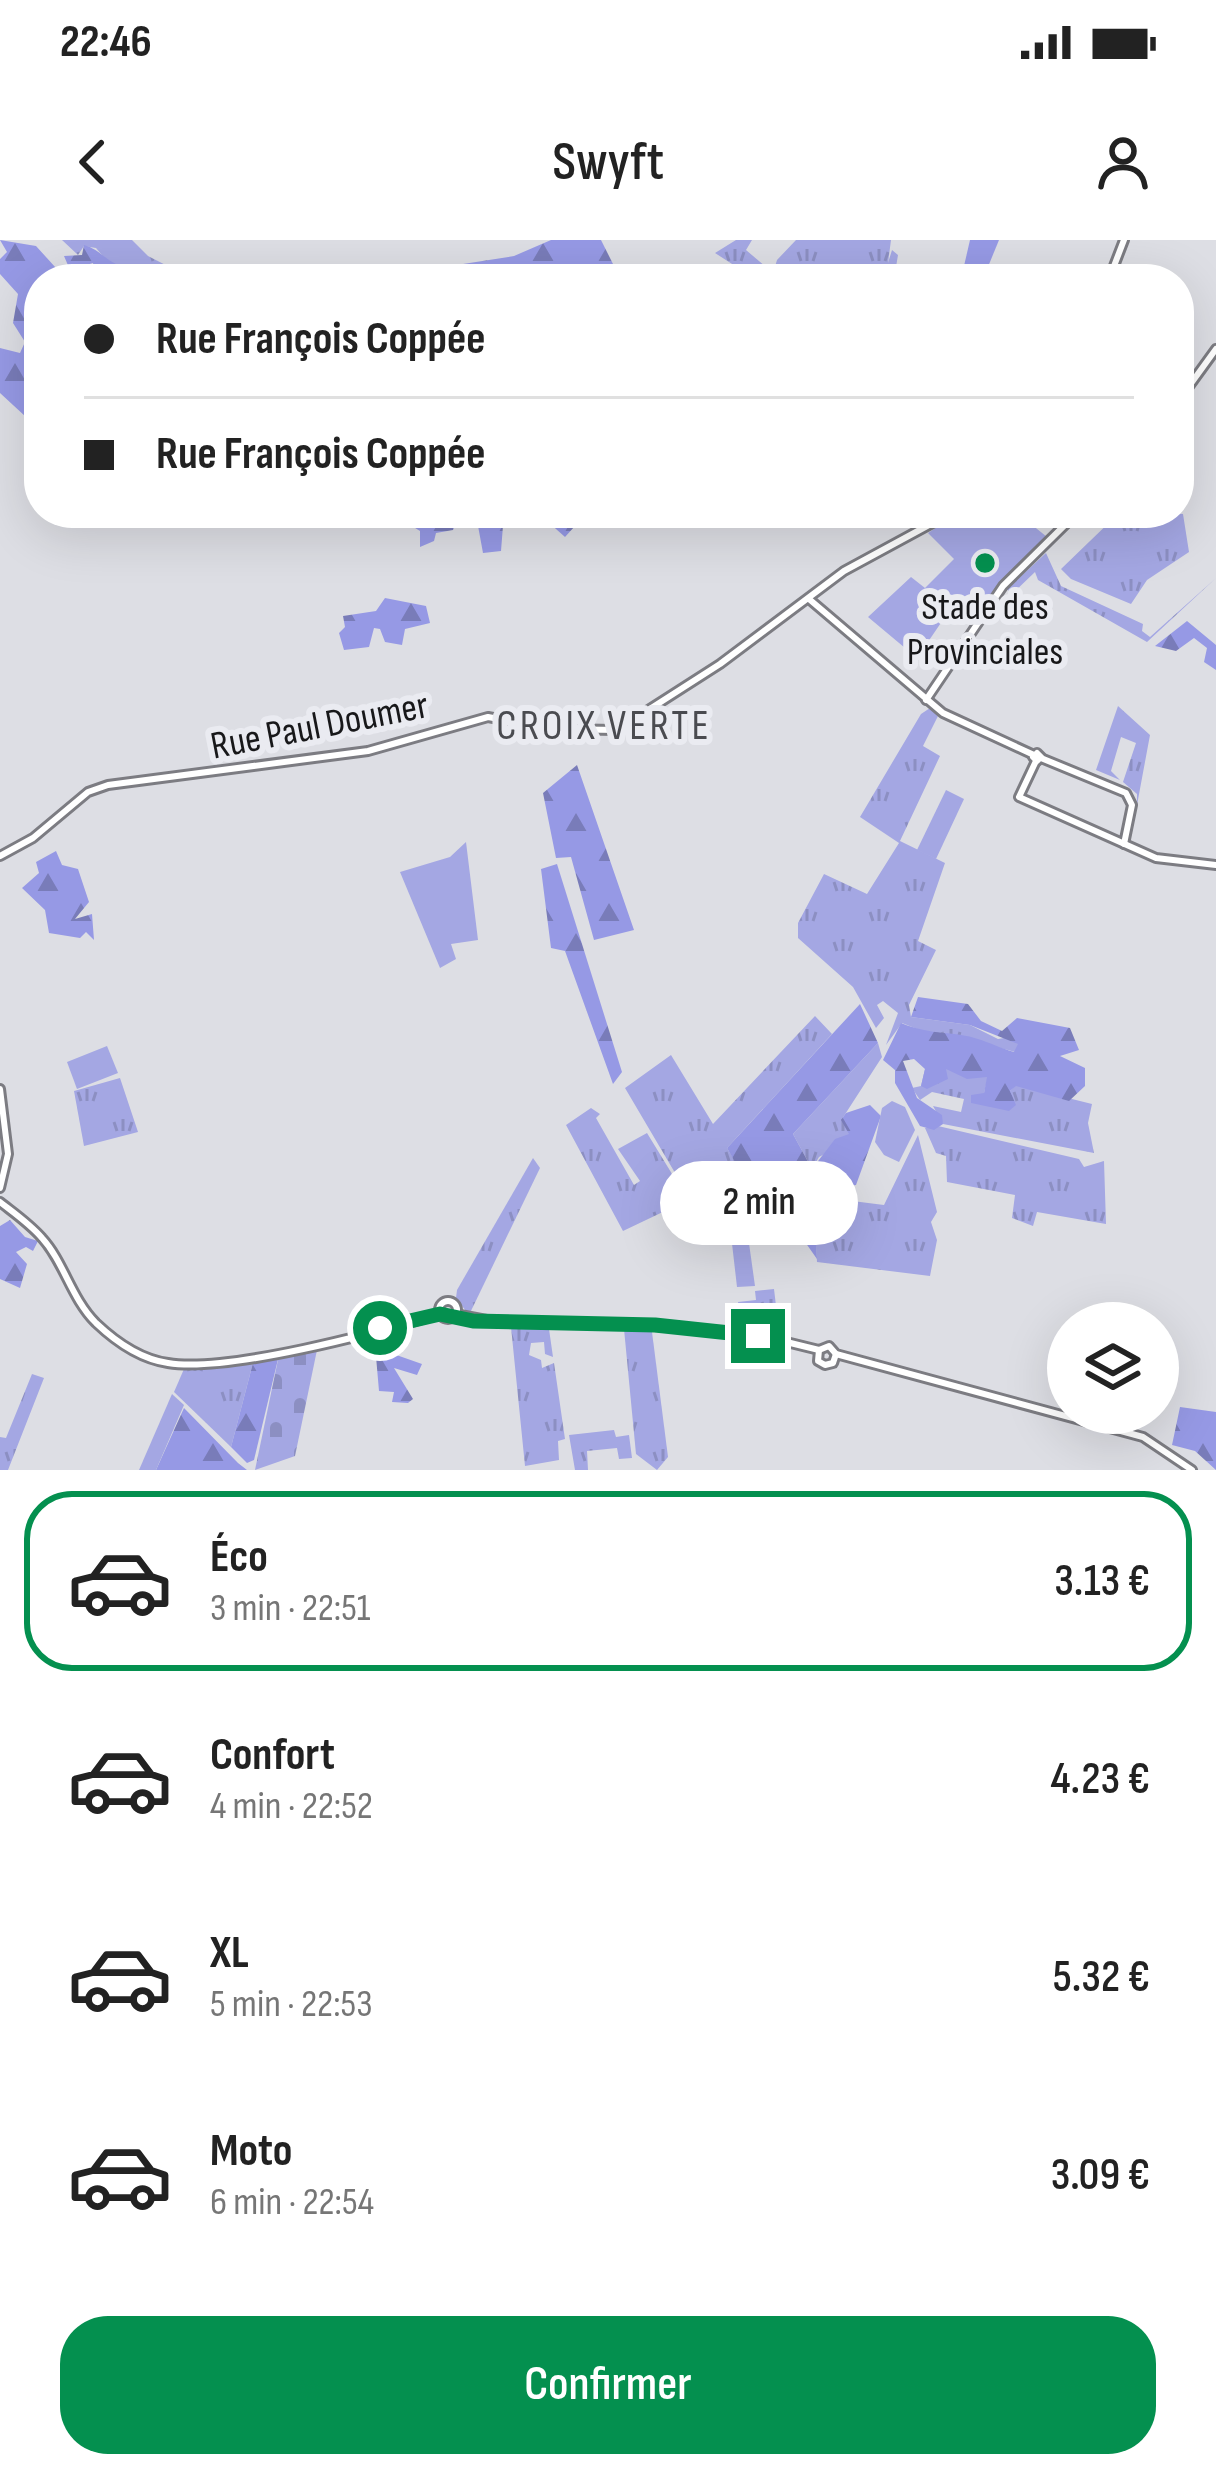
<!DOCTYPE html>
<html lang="fr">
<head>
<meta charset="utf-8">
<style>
  :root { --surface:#fff; --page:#f6f6f6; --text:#222; --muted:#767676; --line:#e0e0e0; --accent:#04904f }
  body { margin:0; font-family:"Sofia Sans Condensed",sans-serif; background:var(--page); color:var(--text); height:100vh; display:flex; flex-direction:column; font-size:45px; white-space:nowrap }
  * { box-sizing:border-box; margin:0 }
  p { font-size:39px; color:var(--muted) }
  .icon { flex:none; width:66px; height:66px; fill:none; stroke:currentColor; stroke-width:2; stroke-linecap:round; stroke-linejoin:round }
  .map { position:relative; height:1230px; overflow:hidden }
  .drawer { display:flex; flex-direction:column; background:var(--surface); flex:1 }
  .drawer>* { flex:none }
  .hud { position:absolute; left:24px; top:24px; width:1170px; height:264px; border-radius:48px; box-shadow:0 12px 48px #0002; display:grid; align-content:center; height:264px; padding:0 60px; background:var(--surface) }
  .controls { position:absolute; left:1047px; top:1062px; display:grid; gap:24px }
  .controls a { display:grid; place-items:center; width:132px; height:132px; border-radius:50%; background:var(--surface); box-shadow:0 12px 48px #0002; font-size:60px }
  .end { position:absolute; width:54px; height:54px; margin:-27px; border:15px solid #04904f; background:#fff; box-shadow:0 0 0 6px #fff }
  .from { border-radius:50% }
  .bubble { position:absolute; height:84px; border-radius:42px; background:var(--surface); box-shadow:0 12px 48px #0002; font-size:39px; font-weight:600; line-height:84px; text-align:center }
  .hud b { display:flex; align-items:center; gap:42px; height:114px; font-size:45px }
  .hud b+b { border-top:3px solid var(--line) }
  .hud i { width:30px; height:30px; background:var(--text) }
  ul { padding:21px 0 0; list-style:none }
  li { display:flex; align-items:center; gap:36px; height:180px; margin:0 24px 18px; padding:0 36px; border:6px solid transparent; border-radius:48px }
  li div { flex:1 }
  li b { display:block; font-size:45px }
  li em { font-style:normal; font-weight:600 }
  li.current { border-color:var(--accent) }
  li>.icon { width:108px; height:108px; stroke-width:1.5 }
  .primary-button { display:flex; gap:24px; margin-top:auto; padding:24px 60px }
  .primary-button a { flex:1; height:138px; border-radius:48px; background:var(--accent); color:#fff; font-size:48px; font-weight:600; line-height:138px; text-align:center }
  .status { display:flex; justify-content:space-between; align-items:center; height:84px; padding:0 60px; background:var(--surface); direction:ltr }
  .status svg { height:33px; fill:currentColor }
  header { display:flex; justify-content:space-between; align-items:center; height:156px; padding:0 60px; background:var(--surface); font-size:54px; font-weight:600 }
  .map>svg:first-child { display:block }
  .grass { fill:url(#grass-tufts) }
  .forest { fill:url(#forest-firs) }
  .cemetery { fill:url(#cemetery-stones) }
  .green { fill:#a4a7e3 }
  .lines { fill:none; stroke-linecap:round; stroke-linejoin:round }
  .tertiary-casing { stroke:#7c7c82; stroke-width:12 }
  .tertiary { stroke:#fff; stroke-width:6 }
  .route { stroke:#04904f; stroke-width:15 }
  .poi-dot { fill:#04904f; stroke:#eaebf1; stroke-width:4.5 }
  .labels { text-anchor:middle; stroke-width:12; stroke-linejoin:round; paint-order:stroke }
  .poi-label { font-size:39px; fill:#18181a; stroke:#eaebf1 }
  .street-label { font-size:39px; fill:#18181a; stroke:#eaebf1 }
  .neighbourhood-label { font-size:42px; letter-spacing:3px; fill:#4a4b50; stroke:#eaebf1 }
</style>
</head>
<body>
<div class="status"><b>22:46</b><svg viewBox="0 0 49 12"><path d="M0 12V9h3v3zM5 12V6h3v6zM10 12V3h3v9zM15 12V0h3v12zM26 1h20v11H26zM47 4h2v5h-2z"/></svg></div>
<header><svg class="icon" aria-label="back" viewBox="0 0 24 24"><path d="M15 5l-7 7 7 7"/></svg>Swyft<svg class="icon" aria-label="person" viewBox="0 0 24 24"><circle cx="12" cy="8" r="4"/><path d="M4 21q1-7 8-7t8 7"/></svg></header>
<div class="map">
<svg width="1216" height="1230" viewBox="0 0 1216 1230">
  <defs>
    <pattern id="grass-tufts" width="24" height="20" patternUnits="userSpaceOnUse" patternTransform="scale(3)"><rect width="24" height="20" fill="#a4a7e3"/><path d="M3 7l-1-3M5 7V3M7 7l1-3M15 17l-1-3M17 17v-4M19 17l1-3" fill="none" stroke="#8c8fc2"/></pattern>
    <pattern id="forest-firs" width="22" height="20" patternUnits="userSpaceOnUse" patternTransform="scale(3)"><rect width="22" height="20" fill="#9699e5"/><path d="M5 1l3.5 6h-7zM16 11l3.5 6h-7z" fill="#797cb9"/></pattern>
    <pattern id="cemetery-stones" width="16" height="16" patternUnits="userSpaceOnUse" patternTransform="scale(3)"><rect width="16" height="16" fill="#a4a7e3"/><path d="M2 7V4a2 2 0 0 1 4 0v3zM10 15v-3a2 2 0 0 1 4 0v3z" fill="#8c8fc2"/></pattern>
  </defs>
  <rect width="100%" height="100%" fill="#dddee4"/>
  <g class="grass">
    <path d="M62 0H132L148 16 193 39 156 35 122 39 96 8 84 6 78 15Z"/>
    <path d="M736 0H752L746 10 773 33 777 20 796 0H891L888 23 892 10 898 15 894 39H746L743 31 715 13Z"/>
    <path d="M1119 273 1153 275 1156 286 1163 285 1162 273 1183 274 1189 312 1147 340 1131 364 1071 339 1061 329Z"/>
    <path d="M1046 313 1061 346 1143 384 1142 391 1150 397 1216 338 1147 402 1038 340 1035 332 1012 354 1007 349Z"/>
    <path d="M1118 466 1150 495 1137 565V554L1123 542 1136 503 1121 497 1111 531 1120 540 1096 530Z"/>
    <path d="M930 468 939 474 923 506 940 516 900 601 945 623 918 701 936 710 909 765 911 777 970 785 998 799 1010 797 1019 804 1015 812C978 801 939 799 902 783L886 805 898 773 883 761 877 765 884 778 876 788 853 747 798 698V683L824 634 867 654 899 603 860 577 921 474Z"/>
    <path d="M815 776 832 794 727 908 745 938 691 960 625 848 671 815 713 884Z"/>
    <path d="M878 803 882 817 842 879 861 894 819 917 812 929 793 894Z"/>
    <path d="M945 828 988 837 984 853 1010 851 1016 845 1092 864 1088 883 1094 913 943 884 933 866 961 872 964 859 932 852 920 860 912 848 921 846 925 829Z"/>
    <path d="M120 838 138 892 84 906 74 851Z"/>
    <path d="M591 868 600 874 596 878 634 945 640 941 618 909 647 893 688 960 623 991 566 885Z"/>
    <path d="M938 886 1079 919 1084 927 1104 921 1106 984 1037 972 1033 986 1012 978 1015 955 947 942 946 916 936 913 925 888Z"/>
    <path d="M918 895 937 972 931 982 937 1000 930 1036 817 1022 813 956 884 965Z"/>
    <path d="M533 918 540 928 469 1075 456 1058 457 1050Z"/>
    <path d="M774 1049 777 1074 767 1093 742 1091 738 1062 756 1060 755 1051Z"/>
    <path d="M511 1087 549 1089 553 1117 545 1114 544 1102 531 1103 529 1115 541 1120 542 1128 554 1123 565 1199 558 1201 559 1220 525 1226Z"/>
    <path d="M624 1089 652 1092 668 1217 657 1230 636 1214Z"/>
    <path d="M254 1119 231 1207 174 1152 184 1129Z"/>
    <path d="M32 1134 44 1138 8 1230H0V1197L6 1198Z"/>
    <path d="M614 1190 616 1197 629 1195 632 1218 619 1219 617 1208 587 1211 588 1230H575L569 1195Z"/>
  </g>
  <g class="forest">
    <path d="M0 0 36 6 66 39H39V194L30 197 26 177 0 153V108L20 113 25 102 13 83 18 54 0 34V19L7 12Z"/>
    <path d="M551 0H601L618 34 614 39H465L463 24 514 16Z"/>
    <path d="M970 0H999L983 39H961Z"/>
    <path d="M84 5C102 10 107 24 126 27L130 35 96 39 93 23 70 30 64 16 82 15Z"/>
    <path d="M411 273H504L501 311 483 313 476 275 458 278 453 290 436 293 434 301 420 307V291L407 283Z"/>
    <path d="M538 273H622L603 286H575L565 297Z"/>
    <path d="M385 358 426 366 430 383 405 389 402 405 385 402 380 389 374 388 369 407 344 410 339 393 345 387 343 376 376 371Z"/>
    <path d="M1187 381 1216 405V430L1204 422 1207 408 1194 398 1176 411 1155 406Z"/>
    <path d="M577 525 634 690 594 700 571 617 556 618 543 553Z"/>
    <path d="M56 611 62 625 78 629 89 662 75 679 92 674 94 700 86 692 80 698 49 693 45 670 22 648 39 633 36 622Z"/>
    <path d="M557 624 622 832 613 844 565 711 551 708 541 629Z"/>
    <path d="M918 757 968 764 981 781 1002 791 1017 778 1070 788 1079 810 1060 816 1085 828V846L1069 861 1016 846 1010 851 1016 865 1009 871 971 863V855L984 853 987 837 967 839 946 829 948 839 927 849 921 846 925 829 914 819 903 821 917 858 942 875 943 884 934 890 920 886 895 843V830L883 820 901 783C932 796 956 791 978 799 991 803 1000 808 1014 812L1018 804 970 785 911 777Z"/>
    <path d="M860 764 878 803 793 894 812 929 835 899 849 894 841 880 846 873 870 865 881 876 856 945 841 947 840 960 813 957 817 1019 798 992 768 990 783 935 749 947 727 908Z"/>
    <path d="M10 980 25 997 38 1001 33 1011 26 1007 16 1012 27 1024 20 1048 0 1039V986Z"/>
    <path d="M380 1096 395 1105 385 1106V1111L422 1124 417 1135 394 1128 413 1159 408 1163 392 1162 394 1152 379 1151 375 1105Z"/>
    <path d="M279 1115 254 1220 247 1223 231 1207 254 1119Z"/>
    <path d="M1180 1167 1216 1172V1230L1195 1211 1172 1205Z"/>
    <path d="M184 1168 238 1223 247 1230H156Z"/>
  </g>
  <path class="cemetery" d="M317 1110 295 1216 255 1230 279 1115Z"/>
  <g class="green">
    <path d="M958 273H1028L1026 280 1047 297 969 382 949 371 917 418 868 377 911 337 925 348 954 319 928 293Z"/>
    <path d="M946 550 964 559 936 619 917 610Z"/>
    <path d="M466 602 478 700 451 704 456 719 440 728 400 632 450 617Z"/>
    <path d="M107 806 118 833 77 849 67 822Z"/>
    <path d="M892 861 905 867 915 890 899 922 884 915 875 902 882 868Z"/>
    <path d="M779 953 768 990 747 989 755 1046 737 1047 727 960Z"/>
    <path d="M172 1154 184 1165 156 1230H139Z"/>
  </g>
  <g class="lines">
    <defs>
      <g id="tertiary">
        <path d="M1109 39 1124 0"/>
        <path d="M1179 160 1216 109"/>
        <path d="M809 359 943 473 1034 515"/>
        <path d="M926 460 1003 346 1077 273"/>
        <path d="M1037 513 1041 517 1037 521 1033 517Z"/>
        <path d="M1041 518 1126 553 1132 565 1124 604"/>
        <path d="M1036 521 1019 557 1156 618 1216 625"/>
        <path d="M0 616 33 598 88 552 108 545 368 511 488 477 553 489 617 490 720 424 844 331 951 273"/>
        <path d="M0 849 8 914 0 948"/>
        <path d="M0 962C14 973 30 984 42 998 64 1022 71 1058 96 1083 116 1102 140 1119 168 1123 228 1133 378 1092 440 1074"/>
        <circle cx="448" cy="1070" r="9"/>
        <path d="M455 1074 497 1082 655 1085 770 1098 819 1110 829 1106 836 1114 1143 1197 1192 1230"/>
        <path d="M819 1110 818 1121 825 1125 833 1123 836 1114"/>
      </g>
    </defs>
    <use href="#tertiary" class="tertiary-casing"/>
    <use href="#tertiary" class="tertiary"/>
  </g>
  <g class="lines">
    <path class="route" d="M380 1088 440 1074 473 1081 655 1085 758 1096"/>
  </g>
  <circle class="poi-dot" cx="985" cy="323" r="12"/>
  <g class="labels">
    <g class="poi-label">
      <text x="985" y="379">Stade des<tspan x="985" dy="45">Provinciales</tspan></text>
    </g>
    <g class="street-label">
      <text transform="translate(319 484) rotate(-11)" y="14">Rue Paul Doumer</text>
    </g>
    <g class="neighbourhood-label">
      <text x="604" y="499">CROIX VERTE</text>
    </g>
  </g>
</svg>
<div class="controls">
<a><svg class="icon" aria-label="layers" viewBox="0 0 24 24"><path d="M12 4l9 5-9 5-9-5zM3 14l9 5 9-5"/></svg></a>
</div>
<i class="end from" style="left:380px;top:1088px"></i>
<i class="end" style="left:758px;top:1096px"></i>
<div class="bubble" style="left:660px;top:921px;width:198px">2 min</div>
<div class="hud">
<b><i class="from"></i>Rue François Coppée</b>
<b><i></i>Rue François Coppée</b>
</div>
</div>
<section class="drawer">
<ul>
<li class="current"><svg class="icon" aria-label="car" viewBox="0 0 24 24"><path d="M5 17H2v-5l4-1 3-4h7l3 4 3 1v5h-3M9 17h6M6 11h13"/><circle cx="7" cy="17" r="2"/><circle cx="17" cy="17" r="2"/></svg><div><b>Éco</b><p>3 min · 22:51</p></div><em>3.13 €</em></li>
<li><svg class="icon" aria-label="car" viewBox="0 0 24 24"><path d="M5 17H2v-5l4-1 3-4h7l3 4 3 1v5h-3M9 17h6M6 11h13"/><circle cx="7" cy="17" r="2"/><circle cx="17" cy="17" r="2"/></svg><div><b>Confort</b><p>4 min · 22:52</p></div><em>4.23 €</em></li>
<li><svg class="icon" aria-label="car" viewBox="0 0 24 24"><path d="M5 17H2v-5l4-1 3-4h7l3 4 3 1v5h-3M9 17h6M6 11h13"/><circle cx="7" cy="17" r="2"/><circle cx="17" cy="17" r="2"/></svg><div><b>XL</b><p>5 min · 22:53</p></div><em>5.32 €</em></li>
<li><svg class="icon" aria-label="car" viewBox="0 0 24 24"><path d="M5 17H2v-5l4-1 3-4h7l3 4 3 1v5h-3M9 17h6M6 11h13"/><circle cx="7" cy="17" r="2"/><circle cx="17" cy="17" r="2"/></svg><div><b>Moto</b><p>6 min · 22:54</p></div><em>3.09 €</em></li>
</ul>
<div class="primary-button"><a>Confirmer</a></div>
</section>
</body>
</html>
